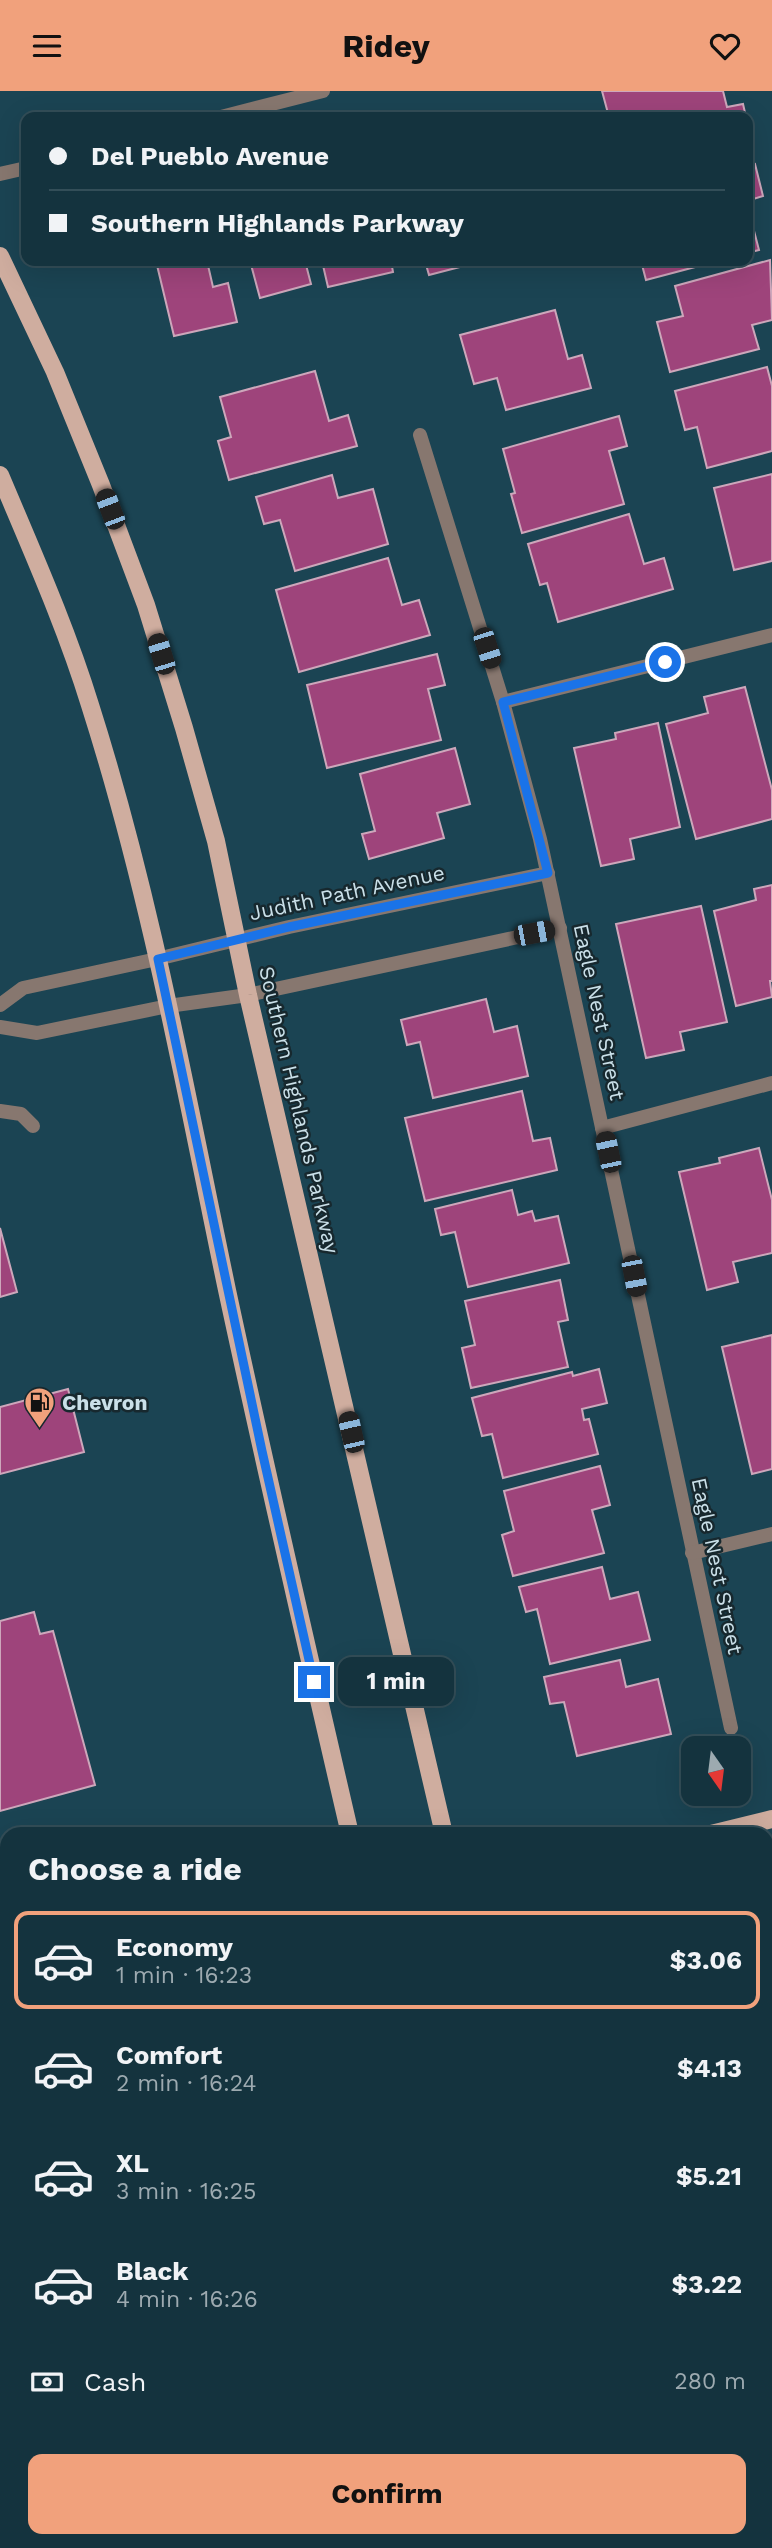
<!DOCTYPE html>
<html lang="en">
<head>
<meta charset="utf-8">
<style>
  :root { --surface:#14333e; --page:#213f49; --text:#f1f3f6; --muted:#9daab0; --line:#334e58; --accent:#f1a17c }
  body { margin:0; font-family:"Work Sans",sans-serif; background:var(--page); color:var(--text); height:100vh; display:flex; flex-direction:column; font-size:26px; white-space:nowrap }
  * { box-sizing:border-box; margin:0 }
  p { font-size:23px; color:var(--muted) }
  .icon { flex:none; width:38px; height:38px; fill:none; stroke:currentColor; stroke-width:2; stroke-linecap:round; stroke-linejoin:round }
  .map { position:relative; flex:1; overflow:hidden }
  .side { position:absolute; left:0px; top:1736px; width:774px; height:721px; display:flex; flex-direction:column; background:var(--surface); border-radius:21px 21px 0 0; box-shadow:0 7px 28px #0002,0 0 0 2px var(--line) }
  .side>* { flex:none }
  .banner { position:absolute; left:21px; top:21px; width:732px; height:154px; border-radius:14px; box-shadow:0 7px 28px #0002,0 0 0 2px var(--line); display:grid; align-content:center; height:154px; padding:0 28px; background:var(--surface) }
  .needle { width:46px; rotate:166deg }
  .fabs { position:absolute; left:681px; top:1645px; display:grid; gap:14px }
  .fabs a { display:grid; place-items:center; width:70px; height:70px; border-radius:14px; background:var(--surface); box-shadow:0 7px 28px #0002,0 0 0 2px var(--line); font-size:35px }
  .end { position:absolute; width:32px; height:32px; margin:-16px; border:9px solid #1a73e8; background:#fff; box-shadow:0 0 0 4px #fff }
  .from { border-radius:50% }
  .bubble { position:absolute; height:49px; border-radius:14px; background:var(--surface); box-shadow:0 7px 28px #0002,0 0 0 2px var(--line); font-size:23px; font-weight:700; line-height:49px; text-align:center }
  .car { position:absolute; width:21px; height:42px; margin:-21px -10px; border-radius:9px; box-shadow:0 0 5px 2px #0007; background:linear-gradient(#222 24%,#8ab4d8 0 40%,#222 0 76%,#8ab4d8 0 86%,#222 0) }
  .banner b { display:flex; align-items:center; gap:24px; height:66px; font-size:26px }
  .banner b+b { border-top:2px solid var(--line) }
  .banner i { width:18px; height:18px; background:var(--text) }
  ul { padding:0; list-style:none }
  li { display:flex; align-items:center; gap:21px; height:98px; margin:0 14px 10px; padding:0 14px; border:4px solid transparent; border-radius:14px }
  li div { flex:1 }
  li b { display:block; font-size:26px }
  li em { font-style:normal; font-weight:700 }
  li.on { border-color:var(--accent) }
  li>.icon { width:63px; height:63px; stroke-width:1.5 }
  h2 { padding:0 28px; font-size:32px; line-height:84px }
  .pay { display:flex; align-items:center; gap:18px; height:77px; padding:0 28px; font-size:26px }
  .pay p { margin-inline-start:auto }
  .primary-button { display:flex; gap:14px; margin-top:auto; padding:14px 28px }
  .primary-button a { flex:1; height:80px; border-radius:14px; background:var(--accent); color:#111; font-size:28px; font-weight:700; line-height:80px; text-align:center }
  header { display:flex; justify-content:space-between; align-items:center; height:91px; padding:0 28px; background:var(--accent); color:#111; font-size:32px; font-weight:700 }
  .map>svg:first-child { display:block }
  .building { fill:#9e447b; stroke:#cda7bb; stroke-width:2 }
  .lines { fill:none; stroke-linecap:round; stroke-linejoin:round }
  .service { stroke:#87776f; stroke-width:14 }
  .minor { stroke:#87776f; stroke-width:14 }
  .primary { stroke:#cfad9f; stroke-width:18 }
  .route { stroke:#1a73e8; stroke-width:9 }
  .labels { text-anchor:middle; stroke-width:5; stroke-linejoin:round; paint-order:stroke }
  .street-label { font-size:21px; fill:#cae0e9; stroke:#17282e }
  .poi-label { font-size:21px; font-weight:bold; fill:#cae0e9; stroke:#17282e; text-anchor:start }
</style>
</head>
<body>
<header><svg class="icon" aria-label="menu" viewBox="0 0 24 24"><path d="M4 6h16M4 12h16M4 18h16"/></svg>Ridey<svg class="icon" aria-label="heart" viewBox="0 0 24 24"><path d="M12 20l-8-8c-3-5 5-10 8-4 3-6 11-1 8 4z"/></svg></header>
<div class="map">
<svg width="772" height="2457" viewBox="0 0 772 2457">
  <rect width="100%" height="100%" fill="#1b4453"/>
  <g class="building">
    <path d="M602 0H723L727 16 743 13 746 26H609Z"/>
    <path d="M755 73 763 105 747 110V75Z"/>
    <path d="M747 113 759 159 747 162Z"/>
    <path d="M770 169 772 229 752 234 759 258 670 281 657 231 683 225 675 195Z"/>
    <path d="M156 170H207L213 196 228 192 237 231 174 245Z"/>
    <path d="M250 170H305L311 193 260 207Z"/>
    <path d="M322 170H391L393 181 328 196Z"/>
    <path d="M425 170H483L429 184Z"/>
    <path d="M641 170H718L646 189Z"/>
    <path d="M555 219 568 268 582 264 591 297 506 319 497 287 474 293 460 244Z"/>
    <path d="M767 276 772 295V360L707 377 697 336 685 339 675 300Z"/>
    <path d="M315 280 329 330 348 324 357 355 229 389 218 350 231 346 220 306Z"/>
    <path d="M619 325 627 355 609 360 624 413 522 442 511 403 515 402 503 358Z"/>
    <path d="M772 383V470L734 479 714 397Z"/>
    <path d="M332 384 338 407 373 398 388 453 295 480 280 429 264 433 256 406Z"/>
    <path d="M629 423 644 473 664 467 673 498 558 531 547 492 540 494 528 453Z"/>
    <path d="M388 467 402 514 419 509 430 544 299 581 276 499Z"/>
    <path d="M437 563 445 594 428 598 441 649 327 677 307 594Z"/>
    <path d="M745 596 772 699V728L696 748 666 633 708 622 704 606Z"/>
    <path d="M658 632 680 736 630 748 634 768 601 775 574 657 616 648 615 642Z"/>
    <path d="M455 657 470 713 437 722 444 747 369 768 362 743 375 740 360 683Z"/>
    <path d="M772 794V890H770L772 906 736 915 714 820 756 809 754 798Z"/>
    <path d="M701 815 727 931 680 941 684 959 646 967 616 833Z"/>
    <path d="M486 908 494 941 517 935 528 985 433 1007 420 951 407 954 401 929Z"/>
    <path d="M522 1000 533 1050 550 1047 557 1079 425 1110 405 1027Z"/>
    <path d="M759 1057 772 1109V1162L733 1171 738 1191 707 1199 679 1081 720 1072 719 1067Z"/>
    <path d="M512 1099 518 1124 532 1120 535 1130 558 1125 569 1172 468 1196 455 1141 441 1144 435 1118Z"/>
    <path d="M0 1137 17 1201 0 1206Z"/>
    <path d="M560 1189 568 1229 558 1231 568 1276 471 1297 462 1257 475 1254 465 1210Z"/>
    <path d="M772 1244V1378L752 1383 722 1256Z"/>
    <path d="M599 1278 607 1312 582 1318 584 1329 589 1328 598 1363 503 1387 492 1343 482 1345 472 1307 572 1281 573 1285Z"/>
    <path d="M68 1298 84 1361 0 1383V1316Z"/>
    <path d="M600 1375 610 1414 592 1419 604 1462 513 1485 502 1444 514 1440 504 1400Z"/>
    <path d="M602 1476 610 1508 638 1501 650 1549 550 1573 537 1518 526 1521 519 1496Z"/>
    <path d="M34 1521 40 1543 53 1540 95 1694 0 1720V1530Z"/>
    <path d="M620 1569 626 1596 658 1588 671 1643 577 1665 564 1611 550 1613 544 1586Z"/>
    <path d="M772 2046V2176L766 2178V2047Z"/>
    <path d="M0 2291 7 2317V2436L0 2438Z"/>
    <path d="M355 2451 357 2457H330Z"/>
  </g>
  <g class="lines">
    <g class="service">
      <path d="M0 914 23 897 157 868"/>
      <path d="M0 936 37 942 168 915"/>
      <path d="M0 1020 21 1023 33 1035"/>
      <path d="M190 2450 191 2457"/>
    </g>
    <g class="minor">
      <path d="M221 26 323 0"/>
      <path d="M0 83 26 77"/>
      <path d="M420 344 503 611 540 748 731 1637"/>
      <path d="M503 611 772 544"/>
      <path d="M157 868 289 836 548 782"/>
      <path d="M168 915 248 904 560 837"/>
      <path d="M602 1037 772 992"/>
      <path d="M692 1462 772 1443"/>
    </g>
    <g class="primary">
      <path d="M0 165 55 281 101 394 146 514 184 637 216 750 248 904 444 1743"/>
      <path d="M0 384C32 460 66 536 90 614 151 805 186 1003 227 1199 266 1381 308 1562 350 1743"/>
      <path d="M711 1743 772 1728"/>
      <path d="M766 1828 772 1826"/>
      <path d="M0 1924 7 1922"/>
      <path d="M0 2013 7 2012"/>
      <path d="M539 2450 541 2457"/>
      <path d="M633 2450 635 2457"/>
    </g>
  </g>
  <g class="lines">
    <path class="route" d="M314 1591 262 1360 158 868 289 836 548 782 503 611 665 571"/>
  </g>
  <defs>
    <symbol id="fuel-pin" viewBox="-11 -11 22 30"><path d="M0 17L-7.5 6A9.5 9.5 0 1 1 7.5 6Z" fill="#f1a17c" stroke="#17282e"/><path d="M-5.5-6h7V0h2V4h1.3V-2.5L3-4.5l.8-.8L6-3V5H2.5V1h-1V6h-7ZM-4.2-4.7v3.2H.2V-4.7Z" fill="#111"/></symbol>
  </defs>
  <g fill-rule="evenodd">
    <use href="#fuel-pin" x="22" y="1294" width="35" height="47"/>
  </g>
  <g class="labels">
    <g class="street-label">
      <text transform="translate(347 802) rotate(-12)" y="7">Judith Path Avenue</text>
      <text transform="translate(599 921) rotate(78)" y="7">Eagle Nest Street</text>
      <text transform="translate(299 1019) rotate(77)" y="7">Southern Highlands Parkway</text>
      <text transform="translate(717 1475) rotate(78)" y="7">Eagle Nest Street</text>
    </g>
    <g class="poi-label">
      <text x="62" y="1319">Chevron</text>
    </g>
  </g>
</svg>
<div class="fabs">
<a><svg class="needle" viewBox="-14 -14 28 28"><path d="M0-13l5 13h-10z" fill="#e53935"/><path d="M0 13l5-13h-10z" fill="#9daab0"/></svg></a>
</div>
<i class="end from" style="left:665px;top:571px"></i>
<i class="end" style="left:314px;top:1591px"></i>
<div class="bubble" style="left:338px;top:1566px;width:116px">1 min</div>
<i class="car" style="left:110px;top:418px;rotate:339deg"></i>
<i class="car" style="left:487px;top:557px;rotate:162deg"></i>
<i class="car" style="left:161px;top:563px;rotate:343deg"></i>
<i class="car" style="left:534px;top:842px;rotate:79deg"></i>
<i class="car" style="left:608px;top:1061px;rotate:348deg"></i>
<i class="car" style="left:634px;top:1185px;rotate:169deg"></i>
<i class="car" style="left:351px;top:1341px;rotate:347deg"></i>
<div class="banner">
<b><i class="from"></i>Del Pueblo Avenue</b>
<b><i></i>Southern Highlands Parkway</b>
</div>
<section class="side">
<h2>Choose a ride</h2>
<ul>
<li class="on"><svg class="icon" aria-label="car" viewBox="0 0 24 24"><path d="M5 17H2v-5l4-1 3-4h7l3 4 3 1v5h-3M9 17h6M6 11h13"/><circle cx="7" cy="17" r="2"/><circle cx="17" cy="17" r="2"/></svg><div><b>Economy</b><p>1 min · 16:23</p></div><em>$3.06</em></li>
<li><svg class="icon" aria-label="car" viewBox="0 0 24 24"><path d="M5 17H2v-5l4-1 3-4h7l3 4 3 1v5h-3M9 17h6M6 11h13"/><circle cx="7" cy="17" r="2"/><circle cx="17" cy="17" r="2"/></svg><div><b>Comfort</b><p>2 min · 16:24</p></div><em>$4.13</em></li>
<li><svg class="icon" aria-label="car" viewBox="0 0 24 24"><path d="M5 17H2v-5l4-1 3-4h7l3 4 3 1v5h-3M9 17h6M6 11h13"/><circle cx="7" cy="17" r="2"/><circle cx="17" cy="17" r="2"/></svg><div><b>XL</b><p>3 min · 16:25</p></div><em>$5.21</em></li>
<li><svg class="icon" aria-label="car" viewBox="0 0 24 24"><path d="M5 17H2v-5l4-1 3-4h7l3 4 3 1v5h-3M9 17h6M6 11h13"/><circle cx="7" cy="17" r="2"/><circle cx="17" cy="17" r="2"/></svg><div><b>Black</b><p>4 min · 16:26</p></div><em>$3.22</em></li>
</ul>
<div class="pay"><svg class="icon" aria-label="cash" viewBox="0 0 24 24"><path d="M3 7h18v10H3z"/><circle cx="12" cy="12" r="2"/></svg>Cash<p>280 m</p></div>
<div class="primary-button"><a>Confirm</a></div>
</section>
</div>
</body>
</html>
